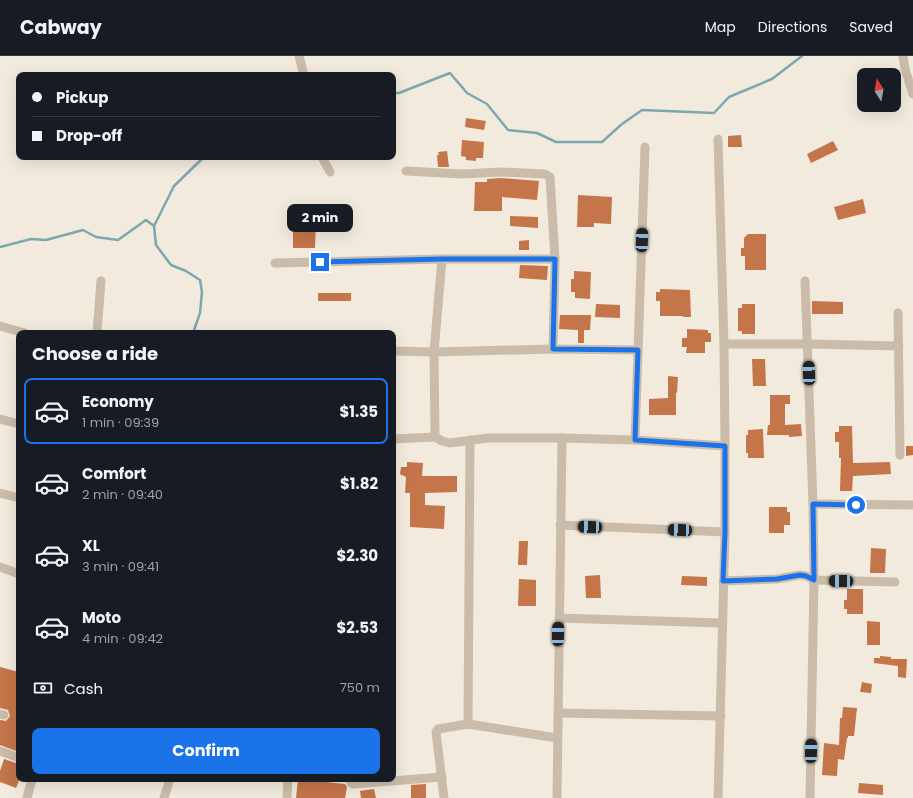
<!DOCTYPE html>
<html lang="en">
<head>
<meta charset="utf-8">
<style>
  :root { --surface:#171b24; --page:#20242c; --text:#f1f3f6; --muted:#9ea1a6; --line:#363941; --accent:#1a73e8 }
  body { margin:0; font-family:Poppins,sans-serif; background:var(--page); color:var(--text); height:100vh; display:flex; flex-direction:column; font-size:15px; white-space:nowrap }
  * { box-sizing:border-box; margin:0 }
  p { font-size:13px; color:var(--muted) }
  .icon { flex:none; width:22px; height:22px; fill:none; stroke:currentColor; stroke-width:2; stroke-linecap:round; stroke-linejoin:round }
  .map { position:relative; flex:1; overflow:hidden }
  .details { position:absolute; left:16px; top:274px; width:380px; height:452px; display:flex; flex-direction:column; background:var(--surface); border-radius:8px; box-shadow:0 4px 16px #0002 }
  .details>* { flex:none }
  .guide { position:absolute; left:16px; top:16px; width:380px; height:88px; border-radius:8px; box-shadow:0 4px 16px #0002; display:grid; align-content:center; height:88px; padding:0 16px; background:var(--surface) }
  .needle { width:26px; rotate:349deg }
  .fabs { position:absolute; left:857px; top:12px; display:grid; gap:8px }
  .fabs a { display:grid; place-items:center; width:44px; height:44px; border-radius:8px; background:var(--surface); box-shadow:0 4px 16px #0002; font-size:20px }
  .end { position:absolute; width:18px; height:18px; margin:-9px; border:5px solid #1a73e8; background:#fff; box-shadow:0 0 0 2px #fff }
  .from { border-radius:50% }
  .bubble { position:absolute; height:28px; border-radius:8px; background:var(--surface); box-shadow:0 4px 16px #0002; font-size:13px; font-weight:700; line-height:28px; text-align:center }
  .car { position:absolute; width:12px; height:24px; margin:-12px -6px; border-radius:5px; box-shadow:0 0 3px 1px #0007; background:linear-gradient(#222 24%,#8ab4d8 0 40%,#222 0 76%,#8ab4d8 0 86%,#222 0) }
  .guide b { display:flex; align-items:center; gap:14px; height:38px; font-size:15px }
  .guide b+b { border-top:1px solid var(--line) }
  .guide i { width:10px; height:10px; background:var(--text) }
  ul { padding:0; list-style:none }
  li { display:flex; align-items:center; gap:12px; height:66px; margin:0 8px 6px; padding:0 8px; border:2px solid transparent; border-radius:8px }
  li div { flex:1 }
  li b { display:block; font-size:15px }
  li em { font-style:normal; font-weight:700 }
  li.on { border-color:var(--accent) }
  li>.icon { width:36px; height:36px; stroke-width:1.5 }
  h2 { padding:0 16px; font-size:18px; line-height:48px }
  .pay { display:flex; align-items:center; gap:10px; height:44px; padding:0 16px; font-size:15px }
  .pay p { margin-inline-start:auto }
  .action { display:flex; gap:8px; margin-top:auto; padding:8px 16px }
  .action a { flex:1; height:46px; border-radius:8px; background:var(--accent); color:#fff; font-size:16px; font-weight:700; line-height:46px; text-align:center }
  header { display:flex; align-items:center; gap:24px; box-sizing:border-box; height:56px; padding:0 20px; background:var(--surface); border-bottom:1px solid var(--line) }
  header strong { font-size:19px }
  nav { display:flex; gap:22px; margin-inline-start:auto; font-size:14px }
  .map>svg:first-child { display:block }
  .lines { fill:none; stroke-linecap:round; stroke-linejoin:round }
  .stream { stroke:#7ca7af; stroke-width:2.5 }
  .building { fill:#c47549 }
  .street { stroke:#cabca9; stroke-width:9 }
  .route { stroke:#1a73e8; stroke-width:5 }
</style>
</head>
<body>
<header>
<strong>Cabway</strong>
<nav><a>Map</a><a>Directions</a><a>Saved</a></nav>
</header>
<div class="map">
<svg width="913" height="742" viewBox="0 0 913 742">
  <rect width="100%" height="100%" fill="#f2ebdd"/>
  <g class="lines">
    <g class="stream">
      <path d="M393 37H399L450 17 467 37 487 48 508 74 537 77 556 86H602L622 68 642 54 714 57 729 41 772 23 802 0"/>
      <path d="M154 170 174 130 204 101"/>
      <path d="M0 191 31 183 46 184 83 174 96 181 118 184 146 164 154 170 156 189 171 209 186 215 200 224 202 236 200 257 193 277"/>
    </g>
  </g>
  <g class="building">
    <path d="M466 62 486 65 484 74 465 71Z"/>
    <path d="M741 79 742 91H728V80Z"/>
    <path d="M462 84 484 86 483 102H476V105L466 104V101L461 100Z"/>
    <path d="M833 85 838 94 811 107 807 98Z"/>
    <path d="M447 95 449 111H438L437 99H439L438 96Z"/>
    <path d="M501 122 539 125 537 144 502 141V155H474L475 126H487V123Z"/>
    <path d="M578 139 612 141 611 168 594 167V171H577Z"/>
    <path d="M863 143 866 157 838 164 834 151Z"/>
    <path d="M510 160 538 161V172L510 170Z"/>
    <path d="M293 165H316L315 192H293Z"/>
    <path d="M748 178H766V214H745V200H741V192H744V182Z"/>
    <path d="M529 184V194H519V185Z"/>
    <path d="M520 209 548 210 547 224 519 222Z"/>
    <path d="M574 215 591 216 590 243 575 242V236H571V223H574Z"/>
    <path d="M660 233 690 234 691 261H683V260H660V245H656V236H660Z"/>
    <rect x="318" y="237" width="33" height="8"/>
    <path d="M812 245 843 246V258H812Z"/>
    <path d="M596 248 620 249V262L595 261Z"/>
    <path d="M742 248H755V278H742V275H738V252H742Z"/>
    <path d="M560 259H591L590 274H584V287H578V274L559 273Z"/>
    <path d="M687 273 708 274V277H711V286H705V297H686L687 291H682V282H687Z"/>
    <path d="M752 303H765L766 330H753Z"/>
    <path d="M668 320 678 321 677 337H676V359H649V343L668 342Z"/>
    <path d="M770 339H790V348H785V369L801 368 802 380 789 381V379H767L768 369H770Z"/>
    <path d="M839 370H852L853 407 890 406 891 418 853 420 852 435H840L841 402H839V386H835V376H839Z"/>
    <path d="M763 373 764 402H748V397H746V379H748V374Z"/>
    <path d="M906 390H913V399L906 400Z"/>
    <path d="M407 406 423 407 422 420H457V436L425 437V449L445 450 444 473 410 471V437H405L406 421 400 418 401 411H407Z"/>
    <path d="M769 451H787V456H790V469H784V477H769Z"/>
    <path d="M519 485H528L527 509H518Z"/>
    <path d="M871 492 886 493 885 517H870Z"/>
    <path d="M600 519 601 542H586L585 520Z"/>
    <path d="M682 520 707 521V530L681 529Z"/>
    <path d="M519 523 536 524V550H518Z"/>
    <path d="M847 533H863V558H847V553H844V544H847Z"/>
    <path d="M867 565 880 566V589H867Z"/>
    <path d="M880 600 891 601V603H907L906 622 898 621V610L874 607V602H880Z"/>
    <path d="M0 611 19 616V696L0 689V664L6 665 10 660 8 654 0 652Z"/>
    <path d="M862 626 872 628 871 637 860 636Z"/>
    <path d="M843 651 857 652 854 680H848V682H847L844 704 838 703 837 720 822 719 824 687 839 689 840 662H842Z"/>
    <path d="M4 703 19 708V725L16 732 0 726V715Z"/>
    <path d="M298 723 345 728 347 731 345 742H296Z"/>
    <path d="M859 727 883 729V739L858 737Z"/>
    <path d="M426 728V742H411V729Z"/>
    <path d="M374 733 376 742H361L360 735Z"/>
  </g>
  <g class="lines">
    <g class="street">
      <path d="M299 0 304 19"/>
      <path d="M903 0 905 13 913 38"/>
      <path d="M322 101 330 116"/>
      <path d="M406 115 462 118 501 116 545 118 550 121 555 203 553 293"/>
      <path d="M275 207 442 203H555"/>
      <path d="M805 225 813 448 814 524 810 742"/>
      <path d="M898 257 900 399"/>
      <path d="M0 270 25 277"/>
      <path d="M97 277 101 225"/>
      <path d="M724 288H808L899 290"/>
      <path d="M393 295 434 296 553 293 638 294"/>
      <path d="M0 363 19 368"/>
      <path d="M435 381 434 296 442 203"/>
      <path d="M393 383 435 381 442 385 450 387 488 382H562L635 384 725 390"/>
      <path d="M635 384 645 91"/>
      <path d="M0 437 19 442"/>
      <path d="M813 448 913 449"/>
      <path d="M560 469 725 476"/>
      <path d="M0 511 19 518"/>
      <path d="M723 525 777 523 800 519 806 520 814 524 895 526"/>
      <path d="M559 562 721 567"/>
      <path d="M558 657 721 660"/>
      <path d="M0 658 4 659"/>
      <path d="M468 668 470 384"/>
      <path d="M0 695 19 702"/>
      <path d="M350 723 351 727 353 728 442 721"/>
      <path d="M27 742 32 723"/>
      <path d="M164 742 170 723"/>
      <path d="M287 742 288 723"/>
      <path d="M444 742 436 676 438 673 468 668 557 682"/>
      <path d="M557 742 562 382"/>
      <path d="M718 742 725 476V390L724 288 718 83"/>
    </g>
  </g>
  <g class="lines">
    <path class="route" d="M320 206 442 203H555L553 293 638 294 635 384 725 390V476L723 525 777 523 800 519 806 520 814 524 813 448 856 449"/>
  </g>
</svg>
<div class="fabs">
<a><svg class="needle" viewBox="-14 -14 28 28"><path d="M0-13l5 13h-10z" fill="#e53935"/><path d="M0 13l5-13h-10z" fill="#9ea1a6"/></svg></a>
</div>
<i class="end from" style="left:856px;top:449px"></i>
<i class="end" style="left:320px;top:206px"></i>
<div class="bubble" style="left:287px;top:148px;width:66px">2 min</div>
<i class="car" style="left:642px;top:184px;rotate:2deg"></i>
<i class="car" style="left:809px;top:317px;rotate:358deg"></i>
<i class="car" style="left:590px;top:471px;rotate:272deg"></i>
<i class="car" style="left:680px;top:474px;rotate:272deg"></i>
<i class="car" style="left:841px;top:525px;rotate:271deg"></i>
<i class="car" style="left:558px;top:578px;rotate:1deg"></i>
<i class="car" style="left:811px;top:695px;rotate:1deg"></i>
<div class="guide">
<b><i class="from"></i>Pickup</b>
<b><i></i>Drop-off</b>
</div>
<section class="details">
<h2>Choose a ride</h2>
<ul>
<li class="on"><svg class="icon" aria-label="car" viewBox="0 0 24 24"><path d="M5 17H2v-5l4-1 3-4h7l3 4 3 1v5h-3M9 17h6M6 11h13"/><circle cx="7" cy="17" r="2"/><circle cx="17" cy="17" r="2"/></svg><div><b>Economy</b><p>1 min · 09:39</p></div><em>$1.35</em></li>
<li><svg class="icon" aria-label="car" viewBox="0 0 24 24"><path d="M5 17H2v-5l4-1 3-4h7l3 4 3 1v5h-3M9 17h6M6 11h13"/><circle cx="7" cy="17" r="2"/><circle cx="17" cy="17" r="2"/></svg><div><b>Comfort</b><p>2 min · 09:40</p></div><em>$1.82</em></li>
<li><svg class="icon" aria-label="car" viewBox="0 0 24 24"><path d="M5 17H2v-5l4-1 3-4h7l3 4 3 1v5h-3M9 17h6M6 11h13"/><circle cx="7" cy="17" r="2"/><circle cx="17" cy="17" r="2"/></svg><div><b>XL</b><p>3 min · 09:41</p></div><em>$2.30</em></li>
<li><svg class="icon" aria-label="car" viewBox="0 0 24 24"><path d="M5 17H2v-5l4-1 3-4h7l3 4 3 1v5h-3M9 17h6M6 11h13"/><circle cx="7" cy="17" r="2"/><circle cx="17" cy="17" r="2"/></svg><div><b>Moto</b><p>4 min · 09:42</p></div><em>$2.53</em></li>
</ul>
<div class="pay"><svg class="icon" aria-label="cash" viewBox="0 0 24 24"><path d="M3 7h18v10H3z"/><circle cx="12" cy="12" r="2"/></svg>Cash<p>750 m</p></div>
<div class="action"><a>Confirm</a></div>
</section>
</div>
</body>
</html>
